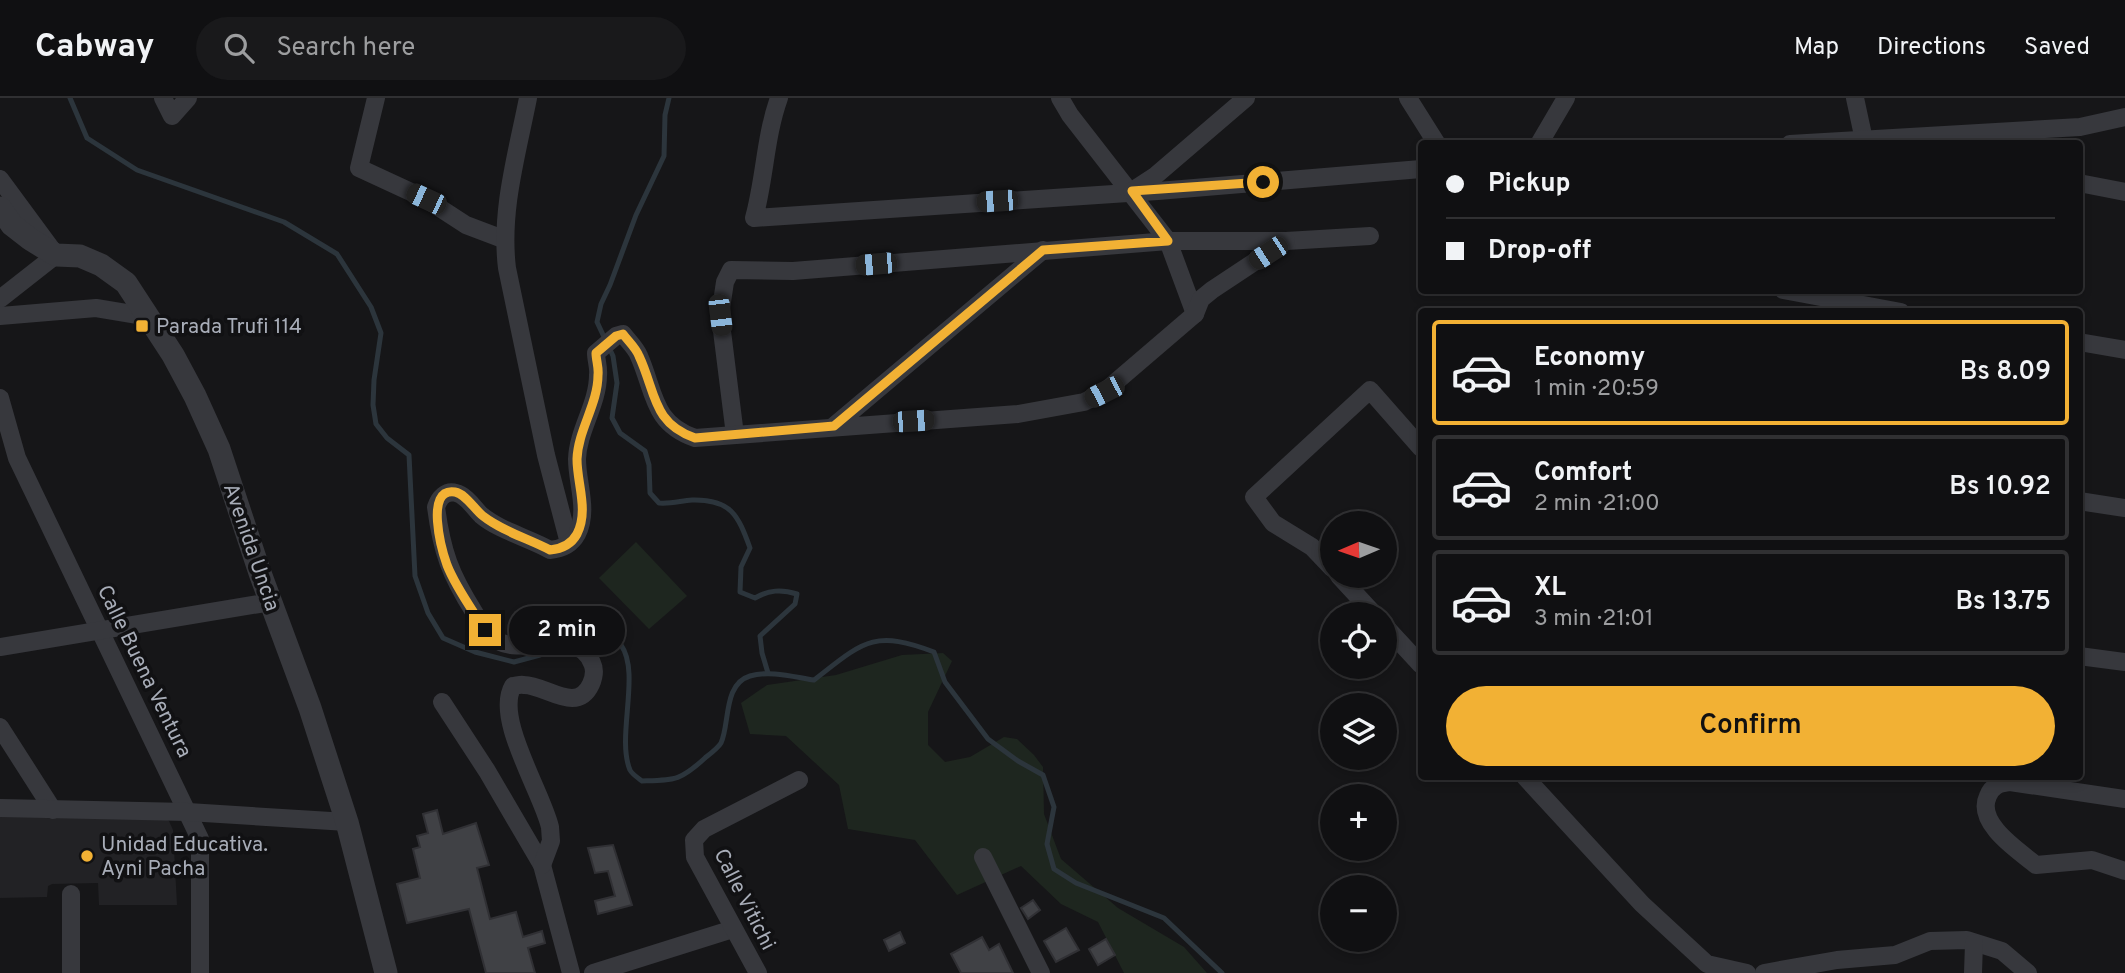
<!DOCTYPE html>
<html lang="en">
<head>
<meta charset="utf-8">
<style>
  :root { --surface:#101012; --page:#19191b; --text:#f1f3f6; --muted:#9c9d9f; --line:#303032; --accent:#f2b134 }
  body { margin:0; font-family:Overpass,sans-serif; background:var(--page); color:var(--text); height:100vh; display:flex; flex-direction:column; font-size:26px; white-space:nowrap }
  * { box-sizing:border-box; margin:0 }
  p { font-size:23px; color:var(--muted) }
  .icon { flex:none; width:38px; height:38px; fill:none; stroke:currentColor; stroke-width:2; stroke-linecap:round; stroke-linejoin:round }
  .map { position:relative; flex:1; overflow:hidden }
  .details { position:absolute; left:1418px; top:210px; width:665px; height:472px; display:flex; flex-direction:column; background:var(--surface); border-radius:7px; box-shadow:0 4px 10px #0003,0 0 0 2px var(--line) }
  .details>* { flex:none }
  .guide { position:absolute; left:1418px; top:42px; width:665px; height:154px; border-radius:7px; box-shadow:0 4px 10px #0003,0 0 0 2px var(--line); display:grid; align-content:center; height:154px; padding:0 28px; background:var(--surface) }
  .needle { width:46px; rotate:268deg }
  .buttons { position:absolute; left:1320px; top:413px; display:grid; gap:14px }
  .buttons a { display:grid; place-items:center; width:77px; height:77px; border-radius:50%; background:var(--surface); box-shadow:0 4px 10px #0003,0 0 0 2px var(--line); font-size:35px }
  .end { position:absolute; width:32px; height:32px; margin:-16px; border:9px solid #f2b134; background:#111; box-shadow:0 0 0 4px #111 }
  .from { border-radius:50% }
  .bubble { position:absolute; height:49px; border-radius:24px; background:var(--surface); box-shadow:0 4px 10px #0003,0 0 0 2px var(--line); font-size:23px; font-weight:600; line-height:49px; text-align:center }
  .car { position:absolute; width:21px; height:42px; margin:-21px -10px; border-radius:9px; box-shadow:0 0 5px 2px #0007; background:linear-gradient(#222 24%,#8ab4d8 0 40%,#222 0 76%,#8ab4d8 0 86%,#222 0) }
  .guide b { display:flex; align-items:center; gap:24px; height:66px; font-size:26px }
  .guide b+b { border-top:2px solid var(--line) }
  .guide i { width:18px; height:18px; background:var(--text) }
  ul { padding:12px 0 0; list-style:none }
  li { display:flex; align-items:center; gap:21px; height:105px; margin:0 14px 10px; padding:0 14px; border:4px solid var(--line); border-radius:7px }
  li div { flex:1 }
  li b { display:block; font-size:26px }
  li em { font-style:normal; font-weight:600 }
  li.on { border-color:var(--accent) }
  li>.icon { width:63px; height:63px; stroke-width:1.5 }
  .cta { display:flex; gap:14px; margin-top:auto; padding:14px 28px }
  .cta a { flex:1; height:80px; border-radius:42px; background:var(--accent); color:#111; font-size:28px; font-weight:600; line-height:80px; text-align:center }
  header { display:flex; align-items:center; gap:42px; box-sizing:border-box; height:98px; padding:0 35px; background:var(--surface); border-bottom:2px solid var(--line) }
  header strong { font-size:33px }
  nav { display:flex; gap:38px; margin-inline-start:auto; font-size:24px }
  .search { width:490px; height:63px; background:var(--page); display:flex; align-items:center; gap:18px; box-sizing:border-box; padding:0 24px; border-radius:38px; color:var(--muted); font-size:26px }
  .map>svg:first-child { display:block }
  .built { fill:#222225 }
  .green { fill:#1e261f }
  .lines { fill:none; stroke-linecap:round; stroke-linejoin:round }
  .stream { stroke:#2c353c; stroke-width:5 }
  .building { fill:#404145; stroke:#303034; stroke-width:2 }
  .minor { stroke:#37383d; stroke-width:18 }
  .tertiary { stroke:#37383d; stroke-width:23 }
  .route { stroke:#f2b134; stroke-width:9 }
  .poi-dot { fill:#f2b134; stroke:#111113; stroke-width:2.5 }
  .labels { text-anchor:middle; stroke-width:7; stroke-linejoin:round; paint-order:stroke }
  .poi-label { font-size:21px; fill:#a8adb8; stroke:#111113; text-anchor:start }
  .street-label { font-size:21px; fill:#a8adb8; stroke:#111113 }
</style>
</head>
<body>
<header>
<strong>Cabway</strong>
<div class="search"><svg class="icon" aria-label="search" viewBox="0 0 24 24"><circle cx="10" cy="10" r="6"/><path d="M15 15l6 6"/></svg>Search here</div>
<nav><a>Map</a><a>Directions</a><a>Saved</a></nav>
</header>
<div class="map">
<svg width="2125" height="875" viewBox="0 0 2125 875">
  <rect width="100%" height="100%" fill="#161618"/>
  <path class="built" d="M0 718 164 720 169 723 173 732 177 807H99L98 785 52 786 48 788 47 799 0 800Z"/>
  <g class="green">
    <path d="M636 444 687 498 649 531 599 480Z"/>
    <path d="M943 555 952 563 928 614V647L945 664 970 659 1004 639 1017 641 1034 657 1043 669 1044 716 1061 761 1118 810 1184 849 1207 875H1124L1098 824 1061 806 1021 768 957 797 915 742 848 731 839 687 786 638 750 636 741 605 767 587 836 577 902 557Z"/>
  </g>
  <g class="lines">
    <g class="stream">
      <path d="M70 0 87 40 137 72 284 124 337 156 371 209 381 235 374 282 373 307 376 326 387 340 409 357 415 478 428 515 443 540 475 554 514 564 540 557 545 553"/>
      <path d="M669 0 665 17 664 58 636 117 610 187 601 206 597 224 613 258 617 285 612 320 620 335 645 353 649 367 650 395 659 405C671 406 680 403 692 402 731 401 738 417 750 450L741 469 740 494 755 500C769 492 781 491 797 496L795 506 760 538 762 555 768 575"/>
      <path d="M565 538 585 524C597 530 613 535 621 547 641 575 616 639 630 672 632 676 638 680 642 683 675 682 680 683 705 660 710 656 718 650 721 645 730 626 723 586 750 578 770 572 794 579 814 582 863 544 873 531 934 554L945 584 988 641 1018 663 1043 677 1054 709 1047 746 1054 771 1076 785 1164 820 1222 875"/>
    </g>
  </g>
  <g class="building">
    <path d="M437 712 443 736 476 725 489 767 477 770 490 821 516 814 523 839 542 833 545 845 528 850 535 875H486L469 811 407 825 397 786 420 780 413 751 420 749 417 738 428 735 423 716Z"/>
    <path d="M613 747 632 807 598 816 595 803 615 798 608 773 595 775 588 750Z"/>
    <path d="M1033 802 1040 812 1028 821 1021 810Z"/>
    <path d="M1066 830 1079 852 1056 864 1044 843Z"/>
    <path d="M900 834 905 845 889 853 884 842Z"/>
    <path d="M982 839 989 852 999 846 1013 875H961L951 856Z"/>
    <path d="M1106 841 1115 857 1098 867 1089 851Z"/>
  </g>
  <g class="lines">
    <g class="minor">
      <path d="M163 0 172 18 188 0"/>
      <path d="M376 0 359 70 426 101 466 127 503 141"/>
      <path d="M528 0C517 56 500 113 507 170L546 357 569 445"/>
      <path d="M779 0C765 39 765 80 754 120L1158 93 1421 71"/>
      <path d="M1060 0 1070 17 1168 143 1195 216"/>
      <path d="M1408 0 1437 46"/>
      <path d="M1855 0 1864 42"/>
      <path d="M1539 46 1566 0"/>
      <path d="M1790 46 2080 29 2125 19"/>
      <path d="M0 81 56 157 0 201"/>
      <path d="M2079 85 2125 94"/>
      <path d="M1132 93 1155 78 1246 0"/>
      <path d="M1783 192 1901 214"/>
      <path d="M0 218 96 210 150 219"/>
      <path d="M2079 244 2125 252"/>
      <path d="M0 300 17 360 200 741V875"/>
      <path d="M834 328 1043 152"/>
      <path d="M735 337 720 217 725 184 731 172 793 173 1168 143H1286L1370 138"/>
      <path d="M2079 403 2125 410"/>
      <path d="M1332 470 1312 449 1273 425 1254 399 1370 292 1421 350"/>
      <path d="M1339 478 1374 516"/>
      <path d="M1384 527 1421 567"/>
      <path d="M0 549 271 504"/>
      <path d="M2079 558 2125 564"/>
      <path d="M442 604 487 673 542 767 571 875"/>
      <path d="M0 629 53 712"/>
      <path d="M1525 679 1642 806 1707 866 1747 875"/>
      <path d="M2125 701 2010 684C1999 685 1992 688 1988 698 1975 725 2019 753 2036 767L2092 762 2125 773"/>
      <path d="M0 710 188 714 347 724"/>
      <path d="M983 759 1041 875"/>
      <path d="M542 767 551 743 550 729C542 694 494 620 513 588 517 588 520 586 524 587 546 587 577 617 591 586 594 579 595 571 592 565 577 528 525 558 498 543 487 536 481 525 474 514 450 476 442 454 436 409 439 400 446 392 456 395 466 397 474 410 481 417 500 433 529 440 550 452 561 451 571 447 577 436 589 412 577 386 577 361 578 332 598 306 598 277 599 270 596 262 596 255L616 238 623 236C628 243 636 250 639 258 655 294 652 325 695 340L1018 316 1084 304 1104 294 1195 216 1201 201 1212 192 1286 143"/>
      <path d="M71 875V796"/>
      <path d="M593 875 733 831"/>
      <path d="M758 875 695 759 694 742 704 731 799 682"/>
      <path d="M1764 875 1837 862 1895 857 1930 843 1967 842 2002 853 2028 875"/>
      <path d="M1973 875 1974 845"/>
    </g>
    <path class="tertiary" d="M0 110 12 127 30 141 56 157 80 158 101 167 126 185 173 257 195 298 219 351 260 475 310 610 347 724 386 875"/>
  </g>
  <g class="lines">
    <path class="route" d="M485 532C472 511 456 490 447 467 442 453 424 389 455 394 466 396 475 412 483 418 502 433 529 441 550 452 561 451 571 447 577 436 589 412 577 386 577 361 578 332 598 306 598 277 599 270 596 262 596 255L616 238 623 236C628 243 636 250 639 258 656 294 652 325 695 340L834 328 1043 152 1168 143 1132 93 1263 84"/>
  </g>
  <g class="poi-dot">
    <rect x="135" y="221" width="14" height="14" rx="3.5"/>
    <circle cx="87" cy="758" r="7"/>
  </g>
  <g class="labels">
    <g class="poi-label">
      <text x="156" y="235">Parada Trufi 114</text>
      <text x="101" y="753">Unidad Educativa.<tspan x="101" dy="24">Ayni Pacha</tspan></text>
    </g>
    <g class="street-label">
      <text transform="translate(252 449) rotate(71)" y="7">Avenida Uncia</text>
      <text transform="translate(145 573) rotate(64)" y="7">Calle Buena Ventura</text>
      <text transform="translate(745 801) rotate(63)" y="7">Calle Vitichi</text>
    </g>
  </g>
</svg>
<div class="buttons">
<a><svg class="needle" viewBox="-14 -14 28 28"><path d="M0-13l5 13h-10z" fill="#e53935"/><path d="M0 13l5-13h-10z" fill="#9c9d9f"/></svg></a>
<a><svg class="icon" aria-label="locate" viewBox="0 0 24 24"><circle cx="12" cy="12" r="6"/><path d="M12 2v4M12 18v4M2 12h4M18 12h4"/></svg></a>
<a><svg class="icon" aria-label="layers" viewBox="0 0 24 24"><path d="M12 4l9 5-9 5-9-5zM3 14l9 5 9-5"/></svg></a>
<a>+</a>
<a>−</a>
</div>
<i class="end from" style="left:1263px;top:84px"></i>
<i class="end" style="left:485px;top:532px"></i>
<div class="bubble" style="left:509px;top:508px;width:116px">2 min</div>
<i class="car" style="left:426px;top:101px;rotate:295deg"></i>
<i class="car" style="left:997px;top:103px;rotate:266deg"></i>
<i class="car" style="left:1268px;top:155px;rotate:237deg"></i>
<i class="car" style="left:876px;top:166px;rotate:265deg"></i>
<i class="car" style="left:720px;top:217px;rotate:173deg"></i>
<i class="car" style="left:1104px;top:294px;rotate:243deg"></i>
<i class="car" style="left:913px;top:323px;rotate:86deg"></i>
<div class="guide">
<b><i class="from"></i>Pickup</b>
<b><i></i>Drop-off</b>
</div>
<section class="details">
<ul>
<li class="on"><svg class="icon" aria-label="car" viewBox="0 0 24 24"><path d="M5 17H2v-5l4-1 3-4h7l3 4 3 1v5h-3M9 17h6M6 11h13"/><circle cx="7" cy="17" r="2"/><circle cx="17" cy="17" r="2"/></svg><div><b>Economy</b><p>1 min · 20:59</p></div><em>Bs 8.09</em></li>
<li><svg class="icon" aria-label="car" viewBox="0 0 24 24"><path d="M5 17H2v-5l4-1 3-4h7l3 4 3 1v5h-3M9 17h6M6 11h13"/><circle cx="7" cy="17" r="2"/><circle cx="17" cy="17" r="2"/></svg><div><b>Comfort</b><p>2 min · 21:00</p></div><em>Bs 10.92</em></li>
<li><svg class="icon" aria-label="car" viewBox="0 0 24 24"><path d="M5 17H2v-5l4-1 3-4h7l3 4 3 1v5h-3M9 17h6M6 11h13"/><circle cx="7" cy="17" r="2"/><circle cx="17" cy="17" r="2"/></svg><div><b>XL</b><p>3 min · 21:01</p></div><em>Bs 13.75</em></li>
</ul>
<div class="cta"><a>Confirm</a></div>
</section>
</div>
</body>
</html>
